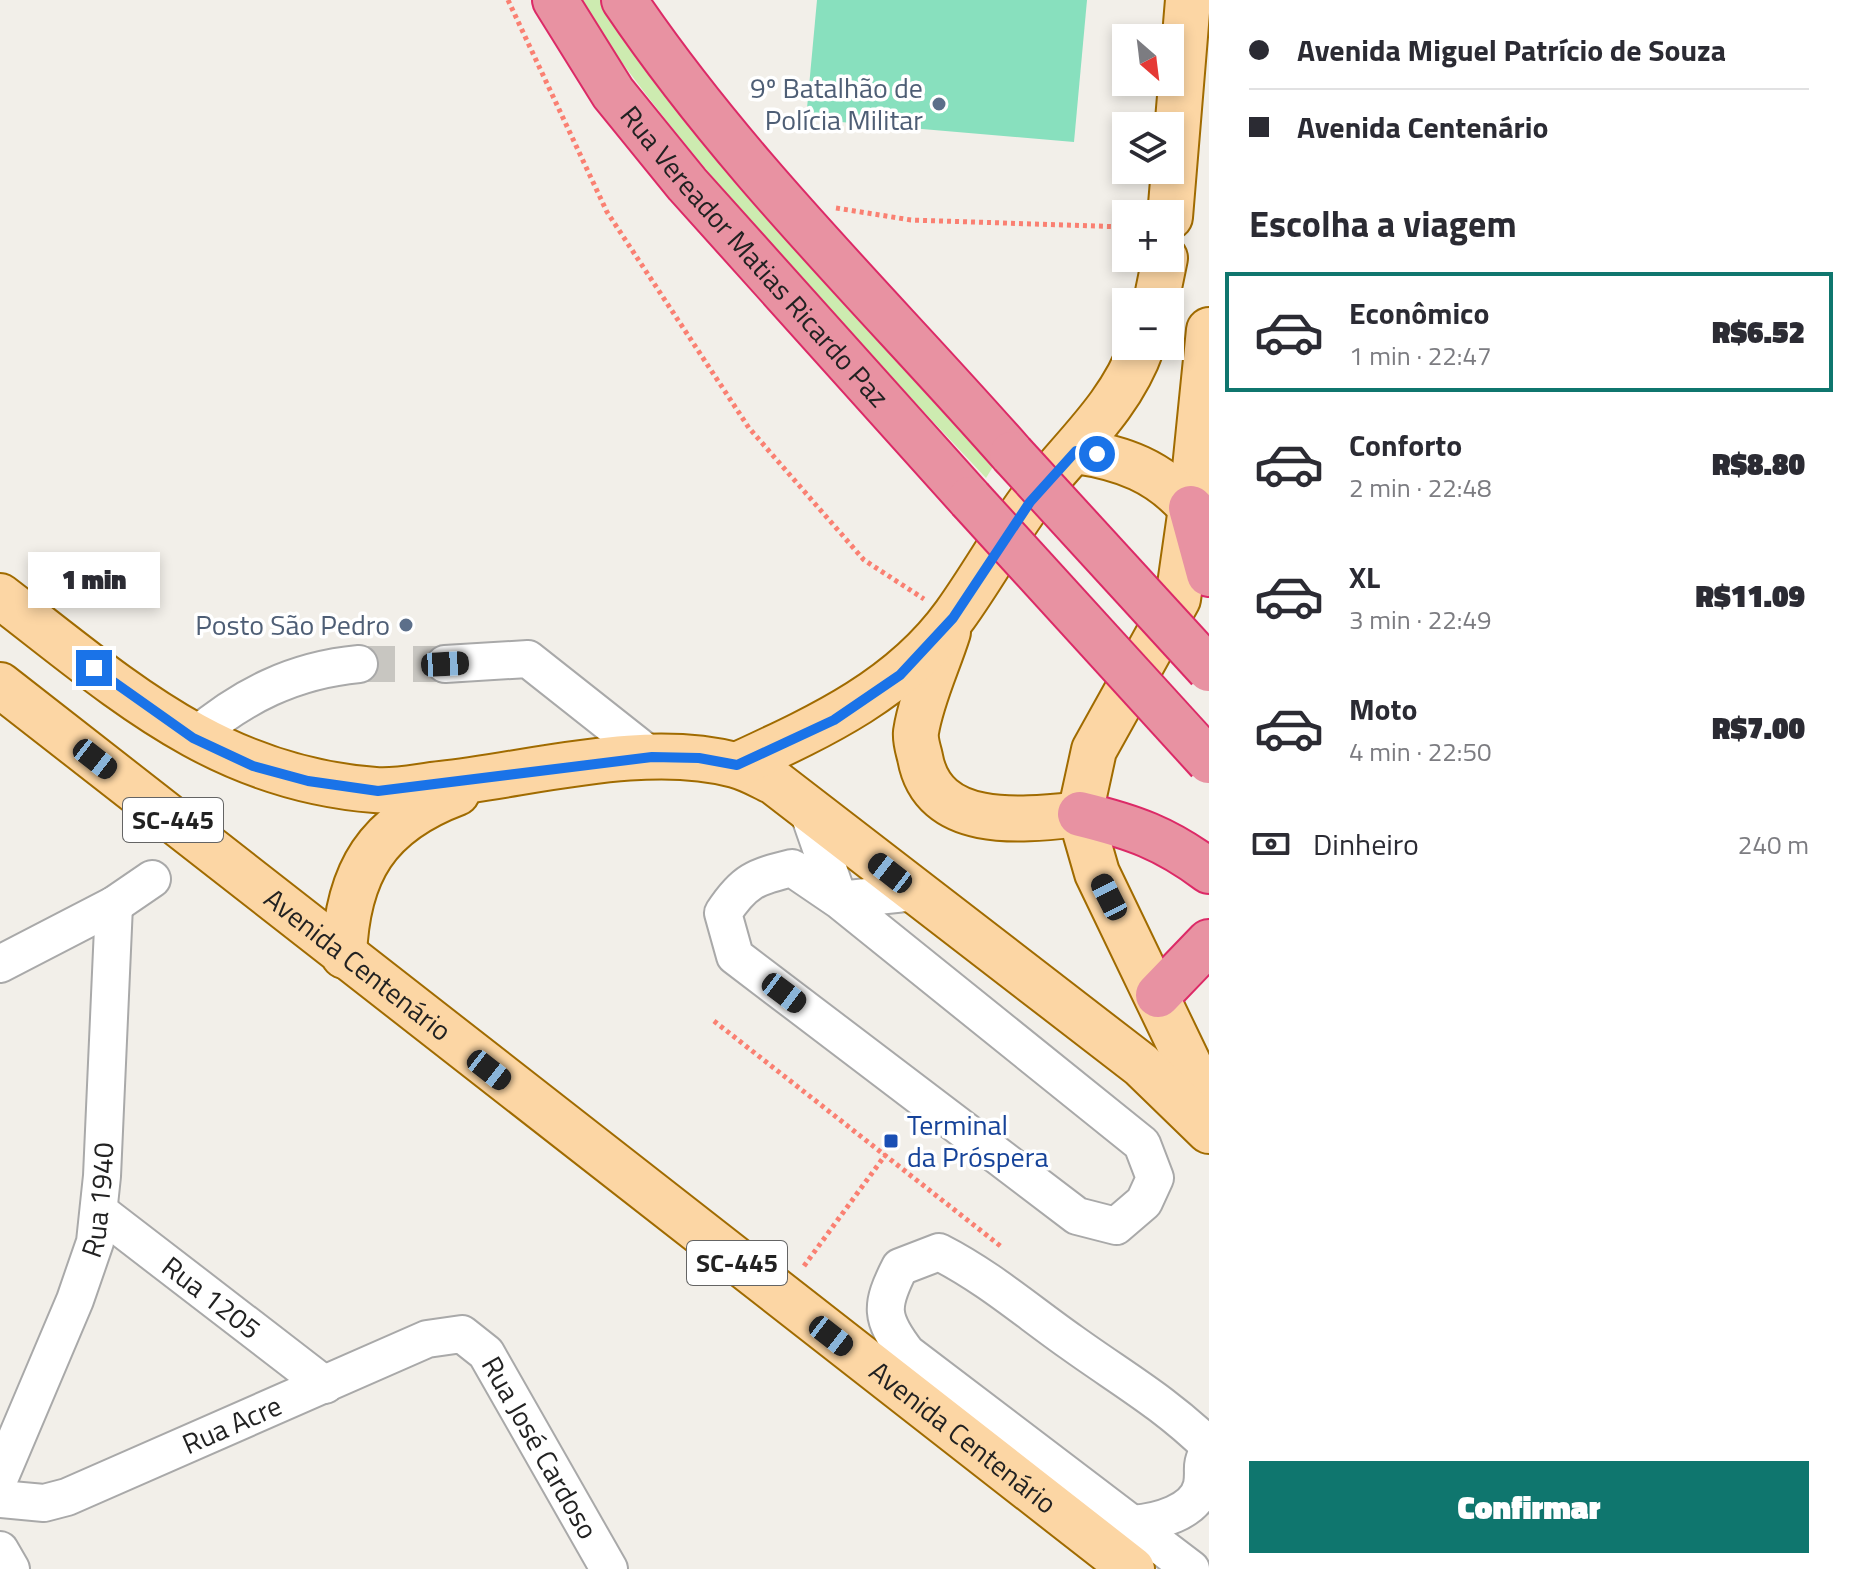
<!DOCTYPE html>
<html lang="pt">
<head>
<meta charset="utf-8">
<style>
  :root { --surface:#fff; --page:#f2f2f3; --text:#2b2b33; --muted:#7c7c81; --line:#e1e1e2; --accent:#0f766e }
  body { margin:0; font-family:"Titillium Web",sans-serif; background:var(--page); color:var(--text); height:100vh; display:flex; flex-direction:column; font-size:30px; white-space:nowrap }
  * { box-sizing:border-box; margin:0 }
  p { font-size:26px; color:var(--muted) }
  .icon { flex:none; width:44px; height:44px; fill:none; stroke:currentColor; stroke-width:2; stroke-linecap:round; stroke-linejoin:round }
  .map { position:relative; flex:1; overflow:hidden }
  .sheet { display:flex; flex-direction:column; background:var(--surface); width:640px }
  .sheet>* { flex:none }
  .banner { display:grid; align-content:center; height:176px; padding:0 40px; background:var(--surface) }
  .needle { width:52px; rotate:152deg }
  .fabs { position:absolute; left:1112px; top:24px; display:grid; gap:16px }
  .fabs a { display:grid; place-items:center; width:72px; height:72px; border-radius:0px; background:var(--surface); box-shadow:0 4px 12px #0003; font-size:40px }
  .end { position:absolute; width:36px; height:36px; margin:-18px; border:10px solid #1a73e8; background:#fff; box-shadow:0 0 0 4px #fff }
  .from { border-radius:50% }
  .bubble { position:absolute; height:56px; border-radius:0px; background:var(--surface); box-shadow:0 4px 12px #0003; font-size:26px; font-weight:800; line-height:56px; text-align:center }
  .car { position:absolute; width:24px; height:48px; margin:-24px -12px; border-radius:10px; box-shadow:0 0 6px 2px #0007; background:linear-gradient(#222 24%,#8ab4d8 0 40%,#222 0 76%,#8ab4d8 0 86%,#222 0) }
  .banner b { display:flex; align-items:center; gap:28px; height:76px; font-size:30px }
  .banner b+b { border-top:2px solid var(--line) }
  .banner i { width:20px; height:20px; background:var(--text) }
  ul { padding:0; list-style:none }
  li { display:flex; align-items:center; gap:24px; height:120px; margin:0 16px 12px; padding:0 24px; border:4px solid transparent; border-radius:0px }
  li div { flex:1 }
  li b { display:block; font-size:30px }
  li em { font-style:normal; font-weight:800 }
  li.on { border-color:var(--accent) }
  li>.icon { width:72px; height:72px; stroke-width:1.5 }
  h2 { padding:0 40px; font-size:36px; line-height:96px }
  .pay { display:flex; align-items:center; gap:20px; height:88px; padding:0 40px; font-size:30px }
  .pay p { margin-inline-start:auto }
  .button { display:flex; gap:16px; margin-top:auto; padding:16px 40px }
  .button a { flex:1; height:92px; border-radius:0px; background:var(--accent); color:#fff; font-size:32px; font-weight:800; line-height:92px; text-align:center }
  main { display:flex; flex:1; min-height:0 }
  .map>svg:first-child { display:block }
  .grass { fill:#cdebb0 }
  .pitch { fill:#88e0be }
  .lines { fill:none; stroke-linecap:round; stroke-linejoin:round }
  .minor-tunnel { stroke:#c8c6c1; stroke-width:36; stroke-dasharray:36 18; stroke-linecap:butt }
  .minor-casing { stroke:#a9a9a9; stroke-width:40 }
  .major-casing { stroke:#a06b00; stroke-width:48 }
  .highway-casing { stroke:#dc2a67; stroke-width:48 }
  .path { stroke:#fa8072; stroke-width:5; stroke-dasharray:4 4; stroke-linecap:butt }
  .minor { stroke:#fff; stroke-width:36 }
  .major { stroke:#fcd6a4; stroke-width:44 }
  .highway { stroke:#e892a2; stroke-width:44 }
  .highway-bridge-casing { stroke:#dc2a67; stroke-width:48; stroke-linecap:butt }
  .highway-bridge { stroke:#e892a2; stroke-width:44 }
  .route { stroke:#1a73e8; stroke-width:10 }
  .service-dot { fill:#5c6f8a; stroke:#fff; stroke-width:3 }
  .transit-dot { fill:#1a4fb4; stroke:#fff; stroke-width:3 }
  .labels { text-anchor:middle; stroke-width:7; stroke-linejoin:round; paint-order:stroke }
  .shield { fill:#fff; stroke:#646464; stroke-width:2 }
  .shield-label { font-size:26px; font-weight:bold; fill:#222 }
  .service-label { font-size:28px; fill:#4e5e75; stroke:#fff; text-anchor:end }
  .street-label { font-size:28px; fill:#222; stroke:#fff }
  .transit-label { font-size:28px; fill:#164399; stroke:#fff; text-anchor:start }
</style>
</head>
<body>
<main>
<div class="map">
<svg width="1209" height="1569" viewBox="0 0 1209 1569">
  <rect width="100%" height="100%" fill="#f2efe9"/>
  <path class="grass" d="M577 0H606L994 465 986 478C842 324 697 174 577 0Z"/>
  <path class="pitch" d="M817 0H1087L1074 142 806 119Z"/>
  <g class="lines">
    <path class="minor-tunnel" d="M359 664H445"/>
    <defs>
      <g id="minor">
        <path d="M445 664 528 659 652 757"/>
        <path d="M193 738C242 696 294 670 359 664"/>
        <path d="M807 808 839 900 1142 1144 1155 1178 1144 1202 1116 1226 1077 1216 735 956 723 913C744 881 755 877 792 868L839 900 915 892"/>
        <path d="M0 964 114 905 152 879"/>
        <path id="s1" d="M99 1211 325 1385"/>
        <path id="s2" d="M0 1477 75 1300 95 1242 102 1176 114 905"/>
        <path id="s3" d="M0 1499 44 1503 67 1497 427 1339 462 1334 486 1353 609 1569"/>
        <path d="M1133 1524C1156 1522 1196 1513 1202 1485 1205 1468 1199 1468 1209 1449"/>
        <path d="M0 1550 11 1569"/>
        <path d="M1191 1569 907 1353C880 1318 880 1306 900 1267L939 1252C988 1277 1027 1311 1071 1342 1121 1378 1164 1402 1209 1446"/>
      </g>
      <g id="major">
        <path d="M1170 217 1188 0"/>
        <path d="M1156 302 1165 258"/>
        <path d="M1209 330 1191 508 1178 599 1094 750 1080 814 1097 873 1209 1106"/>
        <path d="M1076 451C1123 458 1159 471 1191 508"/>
        <path d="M0 596C120 688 216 778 375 790 396 792 420 786 441 784 532 774 645 741 735 765 748 768 761 776 774 782L1141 1065 1209 1131"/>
        <path d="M948 632C938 664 921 699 916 732 915 740 918 749 920 757 933 832 1024 820 1080 814"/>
        <path id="s4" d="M0 685 1132 1569"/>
        <path d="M737 765C819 727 901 690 955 615 981 579 1003 539 1029 503 1068 451 1120 409 1142 346"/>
        <path d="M344 956C347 872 377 823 457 793"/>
      </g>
      <g id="highway">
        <path id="s5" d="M555 0 613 93 687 184 970 499"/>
        <path d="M624 0C736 166 880 304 1012 454"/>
        <path d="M1191 508 1209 574"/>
        <path d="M1080 814C1133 827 1165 838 1209 871"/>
        <path d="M1158 995 1209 942"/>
      </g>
    </defs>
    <use href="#minor" class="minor-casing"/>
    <use href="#major" class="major-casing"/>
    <use href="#highway" class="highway-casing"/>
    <g class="path">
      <path d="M508 0 607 212 749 428 864 560 924 599"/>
      <path d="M836 208 911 220 1126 227"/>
      <path d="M714 1021 1003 1248"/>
      <path d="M804 1266 886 1154"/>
    </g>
    <use href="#minor" class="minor"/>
    <use href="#major" class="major"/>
    <use href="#highway" class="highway"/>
    <defs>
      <g id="highway-bridge">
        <path d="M1012 454 1209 669"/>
        <path d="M970 499 1209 761"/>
      </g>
    </defs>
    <use href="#highway-bridge" class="highway-bridge-casing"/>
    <use href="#highway-bridge" class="highway-bridge"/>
  </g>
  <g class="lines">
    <path class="route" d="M94 668 193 738 253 766 308 781 378 791 652 757 699 758 737 765 834 720 900 675 953 618 1030 502 1076 451 1097 454"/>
  </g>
  <g class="service-dot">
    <circle cx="939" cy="104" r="8"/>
    <circle cx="406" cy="625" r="8"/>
  </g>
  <rect class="transit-dot" x="883" y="1133" width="16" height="16" rx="4"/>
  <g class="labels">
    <g class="shield">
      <rect x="123" y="798" width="100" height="44" rx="6"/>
      <rect x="687" y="1241" width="100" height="44" rx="6"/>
    </g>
    <g class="shield-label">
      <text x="173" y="829">SC-445</text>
      <text x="737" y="1272">SC-445</text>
    </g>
    <g class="service-label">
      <text x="923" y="98">9º Batalhão de<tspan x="923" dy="32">Polícia Militar</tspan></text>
      <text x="390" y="635">Posto São Pedro</text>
    </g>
    <g class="street-label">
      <text dy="10" stroke="none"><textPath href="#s5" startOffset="326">Rua Vereador Matias Ricardo Paz</textPath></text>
      <text dy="10" stroke="none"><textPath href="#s4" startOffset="454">Avenida Centenário</textPath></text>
      <text dy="10" stroke="none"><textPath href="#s2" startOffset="296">Rua 1940</textPath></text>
      <text dy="10" stroke="none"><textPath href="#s1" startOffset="142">Rua 1205</textPath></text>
      <text dy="10" stroke="none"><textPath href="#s3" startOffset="248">Rua Acre</textPath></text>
      <text dy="10" stroke="none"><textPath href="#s4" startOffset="1222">Avenida Centenário</textPath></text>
      <text dy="10" stroke="none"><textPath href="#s3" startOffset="636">Rua José Cardoso</textPath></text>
    </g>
    <g class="transit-label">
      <text x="907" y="1135">Terminal<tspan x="907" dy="32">da Próspera</tspan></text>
    </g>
  </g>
</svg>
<div class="fabs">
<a><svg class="needle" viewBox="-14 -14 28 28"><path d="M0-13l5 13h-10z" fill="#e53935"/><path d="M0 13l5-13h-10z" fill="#7c7c81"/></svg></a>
<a><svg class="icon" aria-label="layers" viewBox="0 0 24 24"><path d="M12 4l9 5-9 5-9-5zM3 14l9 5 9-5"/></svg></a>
<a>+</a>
<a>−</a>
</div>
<i class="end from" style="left:1097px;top:454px"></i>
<i class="end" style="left:94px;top:668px"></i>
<div class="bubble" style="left:28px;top:552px;width:132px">1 min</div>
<i class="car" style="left:445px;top:664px;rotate:87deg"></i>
<i class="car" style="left:95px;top:759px;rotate:128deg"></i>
<i class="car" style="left:890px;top:873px;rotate:308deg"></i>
<i class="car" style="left:1109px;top:897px;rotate:333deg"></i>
<i class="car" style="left:784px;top:993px;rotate:127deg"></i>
<i class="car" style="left:489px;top:1070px;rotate:128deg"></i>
<i class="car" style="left:831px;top:1336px;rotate:128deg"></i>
</div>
<section class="sheet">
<div class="banner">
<b><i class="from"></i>Avenida Miguel Patrício de Souza</b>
<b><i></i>Avenida Centenário</b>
</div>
<h2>Escolha a viagem</h2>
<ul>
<li class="on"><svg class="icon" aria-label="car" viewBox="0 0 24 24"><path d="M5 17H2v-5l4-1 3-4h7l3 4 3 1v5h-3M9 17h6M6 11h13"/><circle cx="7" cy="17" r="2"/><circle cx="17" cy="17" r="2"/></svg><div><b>Econômico</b><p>1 min · 22:47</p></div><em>R$6.52</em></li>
<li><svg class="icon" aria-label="car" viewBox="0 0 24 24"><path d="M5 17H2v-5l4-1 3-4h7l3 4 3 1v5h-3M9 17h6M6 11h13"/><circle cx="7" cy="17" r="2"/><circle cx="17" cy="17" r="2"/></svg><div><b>Conforto</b><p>2 min · 22:48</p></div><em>R$8.80</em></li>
<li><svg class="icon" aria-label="car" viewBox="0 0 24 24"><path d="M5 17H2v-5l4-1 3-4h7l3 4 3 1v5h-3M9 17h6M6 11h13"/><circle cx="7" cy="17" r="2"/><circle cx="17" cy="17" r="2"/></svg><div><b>XL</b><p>3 min · 22:49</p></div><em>R$11.09</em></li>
<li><svg class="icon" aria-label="car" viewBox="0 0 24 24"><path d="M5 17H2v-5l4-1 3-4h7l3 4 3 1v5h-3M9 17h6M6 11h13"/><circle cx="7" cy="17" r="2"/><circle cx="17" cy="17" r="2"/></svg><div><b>Moto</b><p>4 min · 22:50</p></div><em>R$7.00</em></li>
</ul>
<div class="pay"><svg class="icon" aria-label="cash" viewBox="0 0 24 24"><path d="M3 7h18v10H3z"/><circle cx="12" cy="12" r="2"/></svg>Dinheiro<p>240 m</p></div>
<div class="button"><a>Confirmar</a></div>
</section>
</main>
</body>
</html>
